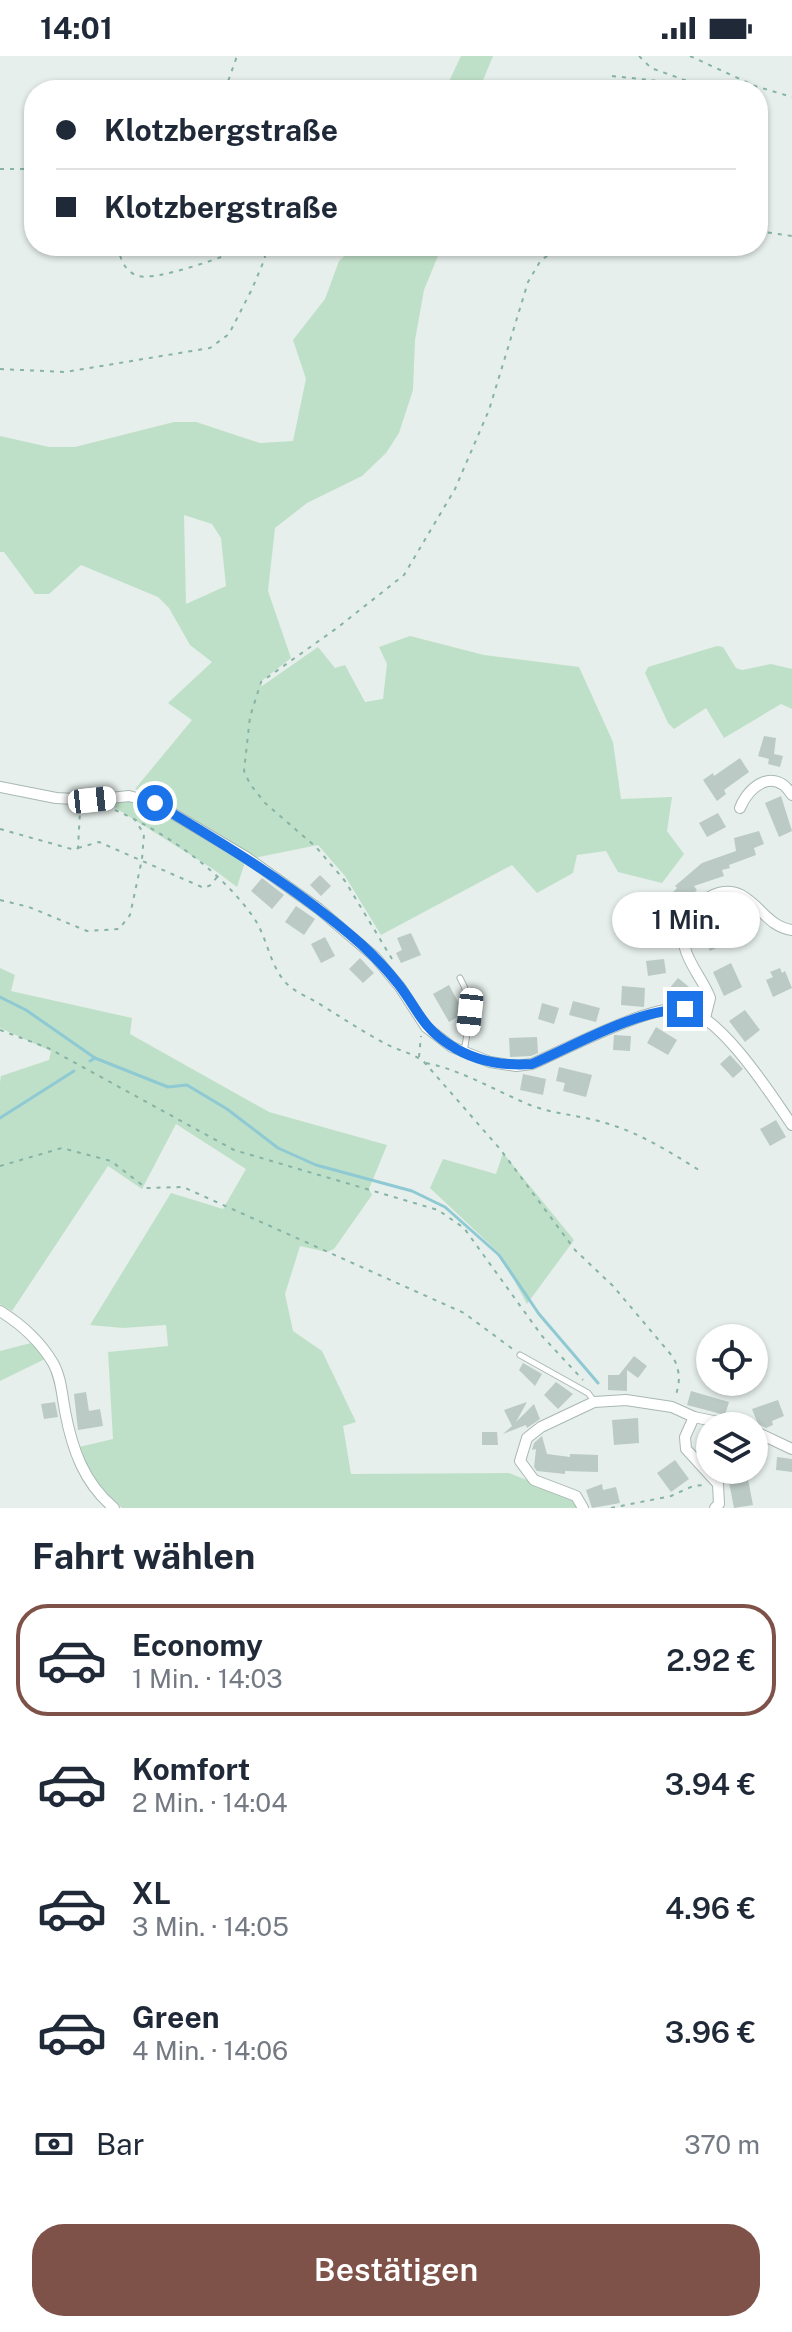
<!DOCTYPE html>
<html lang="de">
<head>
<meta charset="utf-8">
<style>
  :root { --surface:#fff; --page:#f2f2f3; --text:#1f2937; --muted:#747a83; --line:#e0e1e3; --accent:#7f5249 }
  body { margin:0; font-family:"Public Sans",sans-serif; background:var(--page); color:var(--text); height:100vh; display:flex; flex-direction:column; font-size:30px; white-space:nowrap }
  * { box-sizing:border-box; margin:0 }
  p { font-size:26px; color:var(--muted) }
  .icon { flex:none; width:44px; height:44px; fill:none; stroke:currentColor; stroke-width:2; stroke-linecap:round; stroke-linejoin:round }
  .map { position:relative; height:1452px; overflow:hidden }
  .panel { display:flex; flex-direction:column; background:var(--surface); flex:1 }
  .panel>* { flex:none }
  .top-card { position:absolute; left:24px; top:24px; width:744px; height:176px; border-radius:32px; box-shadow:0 2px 6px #0004; display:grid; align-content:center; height:176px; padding:0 32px; background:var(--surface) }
  .tools { position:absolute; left:696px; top:1268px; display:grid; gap:16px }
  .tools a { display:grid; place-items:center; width:72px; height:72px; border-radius:50%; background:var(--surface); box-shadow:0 2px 6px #0004; font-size:40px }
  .end { position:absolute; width:36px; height:36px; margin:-18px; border:10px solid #1a73e8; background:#fff; box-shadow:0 0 0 4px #fff }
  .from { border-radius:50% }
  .bubble { position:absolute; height:56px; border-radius:28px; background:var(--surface); box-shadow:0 2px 6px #0004; font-size:26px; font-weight:600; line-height:56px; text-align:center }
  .car { position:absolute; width:24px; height:48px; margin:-24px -12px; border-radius:10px; box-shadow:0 0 6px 2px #0007; background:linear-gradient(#fff 24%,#345 0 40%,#fff 0 76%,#345 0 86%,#fff 0) }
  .top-card b { display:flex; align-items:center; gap:28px; height:76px; font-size:30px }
  .top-card b+b { border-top:2px solid var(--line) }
  .top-card i { width:20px; height:20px; background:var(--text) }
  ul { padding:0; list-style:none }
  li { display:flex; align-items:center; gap:24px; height:112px; margin:0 16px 12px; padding:0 16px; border:4px solid transparent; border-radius:32px }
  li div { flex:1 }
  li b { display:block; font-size:30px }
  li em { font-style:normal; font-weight:600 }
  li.active { border-color:var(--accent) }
  li>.icon { width:72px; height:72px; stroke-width:1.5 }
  h2 { padding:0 32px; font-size:36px; line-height:96px }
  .pay { display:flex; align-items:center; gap:20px; height:88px; padding:0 32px; font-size:30px }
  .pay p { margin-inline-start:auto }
  .button { display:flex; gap:16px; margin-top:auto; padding:16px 32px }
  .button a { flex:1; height:92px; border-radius:32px; background:var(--accent); color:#fff; font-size:32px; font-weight:600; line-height:92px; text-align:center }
  .status { display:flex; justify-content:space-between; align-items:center; height:56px; padding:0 40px; background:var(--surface); direction:ltr }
  .status svg { height:22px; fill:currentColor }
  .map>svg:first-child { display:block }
  .green { fill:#bfe0c8; fill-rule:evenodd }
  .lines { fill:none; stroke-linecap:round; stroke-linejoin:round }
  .stream { stroke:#8ec9d4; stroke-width:3 }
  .building { fill:#bbcac4 }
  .lane-casing { stroke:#a8b8b2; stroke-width:7 }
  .street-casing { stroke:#a8b8b2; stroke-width:12 }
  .path { stroke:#86b3a5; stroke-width:2; stroke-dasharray:4 6; stroke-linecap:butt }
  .lane { stroke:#fff; stroke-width:5 }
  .street { stroke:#fff; stroke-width:10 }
  .route { stroke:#1a73e8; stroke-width:10 }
</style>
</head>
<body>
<div class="status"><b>14:01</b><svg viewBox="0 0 49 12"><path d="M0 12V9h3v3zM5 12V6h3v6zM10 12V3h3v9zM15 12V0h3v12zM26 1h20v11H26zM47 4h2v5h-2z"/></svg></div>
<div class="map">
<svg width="792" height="1452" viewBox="0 0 792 1452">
  <rect width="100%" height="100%" fill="#e6efeb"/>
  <g class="green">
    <path d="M461 0H493L479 34H445Z"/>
    <path d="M355 190H442L424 234 415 284 413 334 399 377 386 397 362 420 307 447 275 472 268 535 291 602 259 627 262 630 318 591 335 612 345 609 365 646 383 643 387 608 379 591 410 580 484 599 579 611 613 686 621 743 672 741 667 775 684 798 662 827 618 816 606 795 577 799 573 817 537 837 512 809 381 879 345 820 318 789 254 802 162 744 135 733 192 664 168 647 212 606 190 589 169 552 158 541 81 509 49 538H35L4 496H0V380L49 391H75L174 366H196L260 387 293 385 306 323 293 284 325 243 339 205ZM184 459 212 468 221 482 226 530 186 548Z"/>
    <path d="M717 590 723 591 736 612 742 614 771 608 792 613V653L781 648 724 682 706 652 674 673 668 667 645 617 648 611Z"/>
    <path d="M106 746H134L152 752 245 806 237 831 213 813Z"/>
    <path d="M0 912 15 919 11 935 132 962 130 978 269 1056 387 1089 369 1133 372 1139 334 1193 327 1196 300 1190 285 1238 293 1275 322 1295 356 1366 343 1370 351 1418 509 1417 572 1442 580 1452H122L89 1419 79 1391 113 1383 108 1296 168 1290 166 1269 123 1272 90 1269 171 1137 223 1153 246 1113 176 1068 142 1133 108 1110 12 1255 0 1248V1026L1 1020 49 1004 51 995 0 972Z"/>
    <path d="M503 1097 574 1184 527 1248 500 1198 430 1132 443 1103 496 1118Z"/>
    <path d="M35 1286 47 1302 0 1325V1295Z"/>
  </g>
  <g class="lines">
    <g class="stream">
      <path d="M0 941 26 954 95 1002 90 1005"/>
      <path d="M95 1002 168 1031 187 1029 227 1053 278 1092 316 1109 412 1135 445 1151 499 1199 539 1258 598 1327"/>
      <path d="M0 1062 74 1015"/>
    </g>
  </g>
  <g class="building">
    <path d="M764 680 776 682 774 698 783 700 780 711 768 708 769 703 758 700Z"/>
    <path d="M740 702 749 716 724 734 726 738 717 745 703 724 713 717 714 720Z"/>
    <path d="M781 740 792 775 779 781 765 747Z"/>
    <path d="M718 757 726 771 707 781 699 767Z"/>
    <path d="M759 775 764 788 754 792 756 799 729 809 730 812 722 814 724 820 694 830 697 834 681 848 672 837 677 832 675 830 702 807 736 795 734 782Z"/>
    <path d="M320 819 331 830 321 840 310 829Z"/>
    <path d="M262 822 284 839 272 853 251 835Z"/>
    <path d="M296 850 315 863 304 879 285 866Z"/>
    <path d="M651 860 674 864 671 880 648 876Z"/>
    <path d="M713 861 724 888 710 895 698 868Z"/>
    <path d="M411 877 421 899 401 907 396 897 402 894 397 882Z"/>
    <path d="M325 881 335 900 321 907 311 888Z"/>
    <path d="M360 902 374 917 363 927 349 913Z"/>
    <path d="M664 903 666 917 648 920 646 905Z"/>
    <path d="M731 907 742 931 724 940 713 916Z"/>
    <path d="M780 912 782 917 785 915 792 932 773 941 766 924 773 921 770 916Z"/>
    <path d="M678 922 694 935 686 945 668 934Z"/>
    <path d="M449 929 464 957 449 966 433 938Z"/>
    <path d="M622 930 645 932 644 951 621 949Z"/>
    <path d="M573 945 600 952 596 966 569 959Z"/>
    <path d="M542 947 559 952 554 968 538 963Z"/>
    <path d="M745 954 760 974 745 986 729 965Z"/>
    <path d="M656 971 677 984 668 999 647 987Z"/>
    <path d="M614 979 631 980 630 995 613 994Z"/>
    <path d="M537 981 538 997 531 1000 510 1001 509 982Z"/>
    <path d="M730 999 743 1013 733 1022 720 1008Z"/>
    <path d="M559 1011 592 1019 586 1041 563 1035 565 1027 556 1025Z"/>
    <path d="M523 1018 546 1023 543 1039 520 1034Z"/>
    <path d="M776 1064 786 1081 770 1090 760 1073Z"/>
    <path d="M634 1300 647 1310 638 1322 627 1314V1335L608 1334V1319H619Z"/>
    <path d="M523 1307 542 1318 535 1330 519 1314Z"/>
    <path d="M556 1326 573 1338 558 1353 544 1339Z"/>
    <path d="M691 1335 729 1346 725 1359 687 1349Z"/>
    <path d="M86 1336 89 1355 100 1353 103 1370 78 1374 74 1338Z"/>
    <path d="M778 1344 784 1360 772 1365 773 1369 766 1372 758 1368 752 1353Z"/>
    <path d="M55 1346 58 1361 44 1363 41 1348Z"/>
    <path d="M527 1346 516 1366 534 1348 540 1363 527 1372 526 1369 503 1378 512 1370 504 1354Z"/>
    <path d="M638 1362 639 1387 614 1389 612 1364Z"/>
    <path d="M482 1376H497L498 1389H482Z"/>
    <path d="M542 1380 547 1398 570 1401V1398L598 1399V1416L565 1415V1418L537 1415 534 1411 536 1393 532 1394 534 1387Z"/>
    <path d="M777 1401 792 1403V1416L776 1414Z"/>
    <path d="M675 1404 689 1423 671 1436 657 1417Z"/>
    <path d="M748 1423 753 1449 734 1452 729 1426Z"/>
    <path d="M602 1428 603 1434 616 1431 620 1447 592 1452 586 1434Z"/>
  </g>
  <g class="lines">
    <defs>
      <g id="lane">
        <path d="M460 922C474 946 469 969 464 995"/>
        <path d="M520 1299 588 1337 594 1345"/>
      </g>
      <g id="street">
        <path d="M0 731 56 742 92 744 129 740 155 747 246 801 319 853 375 901 400 931 426 971 452 991 490 1006 516 1010 532 1008C564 994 655 946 686 953 723 963 770 1037 792 1069"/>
        <path d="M740 752C749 729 775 711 792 739"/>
        <path d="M705 962 710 942C704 925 689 909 685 892 676 863 713 824 741 839 761 850 769 871 792 874"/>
        <path d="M0 1255C21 1268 40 1285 53 1307 61 1321 62 1339 65 1355 72 1393 84 1427 114 1452"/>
        <path d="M694 1361 685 1381 686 1393 718 1428 719 1448 715 1452"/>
        <path d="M754 1375 792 1393"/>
        <path d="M583 1452 576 1440 534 1424 520 1405 527 1382 541 1371 594 1346 626 1344 672 1351 694 1361 737 1370"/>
      </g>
    </defs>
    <use href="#lane" class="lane-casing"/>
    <use href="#street" class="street-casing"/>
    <g class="path">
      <path d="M639 0 651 12 693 27"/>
      <path d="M690 0 755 30 792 41"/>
      <path d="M612 20 697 29 755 30"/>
      <path d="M225 34 237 0"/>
      <path d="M0 113H34"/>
      <path d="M758 175 792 180"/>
      <path d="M117 190C121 203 124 215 138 220 156 225 229 200 247 190"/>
      <path d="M0 313 65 316 210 292 229 278 252 233 265 202 264 190"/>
      <path d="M115 754C168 778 220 814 254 862 268 883 269 909 287 928 295 936 308 941 318 947 341 961 363 976 386 988 399 995 414 997 425 1007L500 1093 575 1194 613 1230 673 1301C681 1317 680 1326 675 1342"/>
      <path d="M0 773 75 794 78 792 80 755"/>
      <path d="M78 792 99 786 204 832 211 829 217 821"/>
      <path d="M0 844 29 851 87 875 119 873 130 859 142 803 144 778 135 764"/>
      <path d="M392 903 345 825 316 791 265 747 250 728 244 715 250 661 261 626 337 572 404 519 455 433 489 354 528 226 541 204 563 190"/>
      <path d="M0 974 48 992 234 1094 438 1154 464 1172 542 1280 583 1324"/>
      <path d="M419 1001 421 980"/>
      <path d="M426 1007C464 1015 494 1034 530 1049 553 1058 578 1059 602 1066 639 1076 670 1096 702 1116"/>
      <path d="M0 1110 62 1092 111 1105 146 1132 183 1131 464 1257 514 1294"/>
      <path d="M611 1452 671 1440 693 1430 704 1429"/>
    </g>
    <use href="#lane" class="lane"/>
    <use href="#street" class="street"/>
  </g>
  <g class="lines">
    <path class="route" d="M155 747C227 790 299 833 362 889 375 901 388 915 399 929 418 954 422 971 450 989 474 1005 504 1010 532 1008 578 988 635 954 685 953"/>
  </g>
</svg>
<div class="tools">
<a><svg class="icon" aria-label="locate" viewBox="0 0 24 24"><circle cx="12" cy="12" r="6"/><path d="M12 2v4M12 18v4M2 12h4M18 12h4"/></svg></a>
<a><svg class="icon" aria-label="layers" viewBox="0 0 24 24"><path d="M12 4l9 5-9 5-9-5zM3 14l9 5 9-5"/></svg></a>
</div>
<i class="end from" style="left:155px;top:747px"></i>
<i class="end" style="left:685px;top:953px"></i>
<div class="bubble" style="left:612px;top:836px;width:148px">1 Min.</div>
<i class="car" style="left:92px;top:744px;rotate:84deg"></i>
<i class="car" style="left:470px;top:956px;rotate:186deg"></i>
<div class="top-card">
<b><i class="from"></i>Klotzbergstraße</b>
<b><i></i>Klotzbergstraße</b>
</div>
</div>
<section class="panel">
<h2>Fahrt wählen</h2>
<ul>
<li class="active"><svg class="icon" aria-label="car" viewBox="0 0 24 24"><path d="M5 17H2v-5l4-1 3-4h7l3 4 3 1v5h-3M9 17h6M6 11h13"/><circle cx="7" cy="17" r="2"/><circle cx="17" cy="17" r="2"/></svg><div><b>Economy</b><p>1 Min. · 14:03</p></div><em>2.92 €</em></li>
<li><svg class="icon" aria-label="car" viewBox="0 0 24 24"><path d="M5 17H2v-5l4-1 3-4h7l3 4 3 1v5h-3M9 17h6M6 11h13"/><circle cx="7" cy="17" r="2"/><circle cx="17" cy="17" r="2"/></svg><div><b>Komfort</b><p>2 Min. · 14:04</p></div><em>3.94 €</em></li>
<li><svg class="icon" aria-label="car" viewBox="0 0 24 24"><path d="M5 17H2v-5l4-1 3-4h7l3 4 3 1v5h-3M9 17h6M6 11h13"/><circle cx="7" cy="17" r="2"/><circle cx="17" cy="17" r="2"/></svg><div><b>XL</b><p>3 Min. · 14:05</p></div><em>4.96 €</em></li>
<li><svg class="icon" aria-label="car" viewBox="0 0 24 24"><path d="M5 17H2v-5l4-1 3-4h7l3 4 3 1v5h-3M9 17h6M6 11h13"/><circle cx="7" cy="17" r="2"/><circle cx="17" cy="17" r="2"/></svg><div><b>Green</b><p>4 Min. · 14:06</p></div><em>3.96 €</em></li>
</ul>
<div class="pay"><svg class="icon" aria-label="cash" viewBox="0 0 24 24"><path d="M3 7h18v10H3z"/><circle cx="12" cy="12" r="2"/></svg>Bar<p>370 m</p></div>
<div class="button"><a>Bestätigen</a></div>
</section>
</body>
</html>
